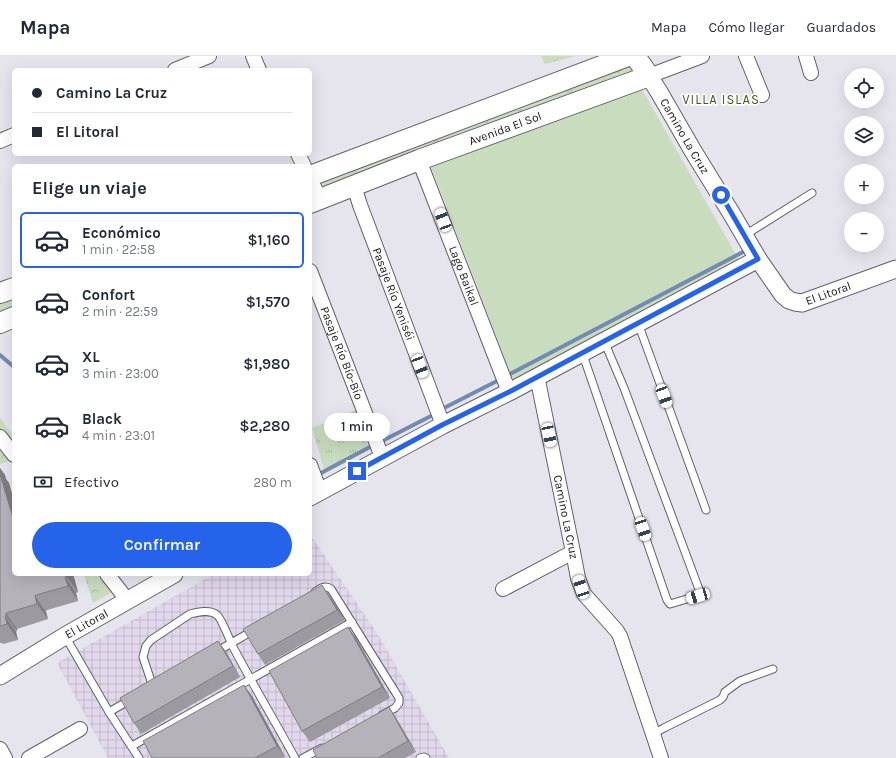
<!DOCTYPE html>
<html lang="es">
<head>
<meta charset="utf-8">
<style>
  :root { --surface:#fff; --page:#f2f2f3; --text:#1f2937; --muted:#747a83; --line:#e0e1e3; --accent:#2563eb }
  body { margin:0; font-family:Karla,sans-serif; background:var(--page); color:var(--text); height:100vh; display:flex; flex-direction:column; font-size:15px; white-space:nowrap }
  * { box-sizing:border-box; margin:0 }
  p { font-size:13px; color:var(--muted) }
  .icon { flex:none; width:22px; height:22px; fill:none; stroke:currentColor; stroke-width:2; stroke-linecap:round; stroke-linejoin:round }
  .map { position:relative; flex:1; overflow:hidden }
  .panel { position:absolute; left:12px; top:108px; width:300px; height:412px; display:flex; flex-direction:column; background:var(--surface); border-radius:6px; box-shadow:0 4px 16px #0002 }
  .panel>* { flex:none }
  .guide { position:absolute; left:12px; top:12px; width:300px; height:88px; border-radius:6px; box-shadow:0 4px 16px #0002; display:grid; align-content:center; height:88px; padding:0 20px; background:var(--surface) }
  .controls { position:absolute; left:844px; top:12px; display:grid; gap:8px }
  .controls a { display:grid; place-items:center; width:40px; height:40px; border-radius:50%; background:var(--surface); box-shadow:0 4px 16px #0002; font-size:20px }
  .end { position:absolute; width:18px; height:18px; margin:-9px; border:5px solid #2563eb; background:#fff; box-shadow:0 0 0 2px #fff }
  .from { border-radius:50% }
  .bubble { position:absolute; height:28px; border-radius:14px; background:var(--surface); box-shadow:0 4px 16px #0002; font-size:13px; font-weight:600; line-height:28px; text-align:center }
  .car { position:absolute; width:12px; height:24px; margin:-12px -6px; border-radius:5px; box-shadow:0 0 3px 1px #0007; background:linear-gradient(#fff 24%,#345 0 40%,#fff 0 76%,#345 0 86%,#fff 0) }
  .guide b { display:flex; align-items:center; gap:14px; height:38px; font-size:15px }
  .guide b+b { border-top:1px solid var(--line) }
  .guide i { width:10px; height:10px; background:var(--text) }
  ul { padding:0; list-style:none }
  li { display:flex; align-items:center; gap:12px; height:56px; margin:0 8px 6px; padding:0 12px; border:2px solid transparent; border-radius:6px }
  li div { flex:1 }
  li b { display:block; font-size:15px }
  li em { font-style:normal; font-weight:600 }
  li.on { border-color:var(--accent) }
  li>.icon { width:36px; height:36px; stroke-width:1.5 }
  h2 { padding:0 20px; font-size:18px; line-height:48px }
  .pay { display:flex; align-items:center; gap:10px; height:44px; padding:0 20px; font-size:15px }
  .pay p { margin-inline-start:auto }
  .cta { display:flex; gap:8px; margin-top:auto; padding:8px 20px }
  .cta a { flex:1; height:46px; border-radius:24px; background:var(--accent); color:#fff; font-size:16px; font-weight:600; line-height:46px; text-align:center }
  header { display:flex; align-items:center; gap:24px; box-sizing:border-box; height:56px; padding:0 20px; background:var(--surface); border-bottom:1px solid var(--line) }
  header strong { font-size:19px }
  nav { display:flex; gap:22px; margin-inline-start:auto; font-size:14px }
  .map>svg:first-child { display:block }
  .industrial { fill:url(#industrial-grid) }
  .grass { fill:url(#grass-tufts) }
  .park { fill:url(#park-crowns) }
  .pitch { fill:#c9dcbe }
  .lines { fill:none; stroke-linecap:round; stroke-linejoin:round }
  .stream { stroke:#738bb2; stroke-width:4 }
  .service-casing { stroke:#626169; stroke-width:9 }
  .minor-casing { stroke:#626169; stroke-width:16 }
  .tertiary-casing { stroke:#626169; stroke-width:19 }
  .secondary-casing { stroke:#626169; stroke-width:22 }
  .service { stroke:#fff; stroke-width:7 }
  .minor { stroke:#fff; stroke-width:14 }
  .tertiary { stroke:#fff; stroke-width:17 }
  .secondary { stroke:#fff; stroke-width:20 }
  .wall { fill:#9c99a0 }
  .shaded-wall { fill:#7f7d82 }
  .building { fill:#b5b2ba; stroke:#7f7d82 }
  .route { stroke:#2563eb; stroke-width:5 }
  .labels { text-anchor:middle; stroke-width:3.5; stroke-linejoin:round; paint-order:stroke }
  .street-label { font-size:12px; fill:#161619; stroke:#fff }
  .neighbourhood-label { font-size:13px; letter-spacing:1px; fill:#3e5c19; stroke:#fff }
</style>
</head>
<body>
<header>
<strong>Mapa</strong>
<nav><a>Mapa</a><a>Cómo llegar</a><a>Guardados</a></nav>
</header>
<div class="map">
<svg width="896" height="702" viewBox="0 0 896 702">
  <defs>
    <pattern id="industrial-grid" width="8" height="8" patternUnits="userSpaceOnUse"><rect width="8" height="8" fill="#e2d8ec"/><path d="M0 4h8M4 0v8" fill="none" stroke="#c1b9ca"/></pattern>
    <pattern id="grass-tufts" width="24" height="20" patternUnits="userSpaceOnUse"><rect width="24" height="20" fill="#c9dcbe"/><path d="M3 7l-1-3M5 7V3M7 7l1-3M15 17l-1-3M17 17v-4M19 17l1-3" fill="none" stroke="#acbca3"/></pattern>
    <pattern id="park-crowns" width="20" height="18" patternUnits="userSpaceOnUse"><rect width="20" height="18" fill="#c9dcbe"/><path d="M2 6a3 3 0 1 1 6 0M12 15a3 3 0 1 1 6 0" fill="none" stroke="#acbca3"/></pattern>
  </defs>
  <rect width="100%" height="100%" fill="#e6e5ee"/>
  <path class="industrial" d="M310 478 377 577 449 702H108L57 607 214 518H310Z"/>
  <g class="grass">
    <path d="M541 0H576L545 8Z"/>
    <path d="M627 4 634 17 310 142V124Z"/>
    <path d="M14 234V260L0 265V240Z"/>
    <path d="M356 354 369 393 325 416 312 372Z"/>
  </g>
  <g class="park">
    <path d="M0 362 14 381V409L12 404 0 408Z"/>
    <path d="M84 518H117L125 529 93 547Z"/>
  </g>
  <path class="pitch" d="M640 30 739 204 515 329 430 108Z"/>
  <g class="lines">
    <g class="stream">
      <path d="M0 299 14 311"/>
      <path d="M510 318 743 196"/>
      <path d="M444 352 497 325"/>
      <path d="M384 384 431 360"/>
      <path d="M321 417 370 391"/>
    </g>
    <defs>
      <g id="service">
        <path d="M745 179 812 137"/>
        <path d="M638 267 706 454"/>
        <path d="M582 296 667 544 670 548 697 540 700 536 624 332 604 285"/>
        <path d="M315 536C321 532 325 529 331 533L399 642V647L395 652 382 659"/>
        <path d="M65 580 109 656 139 702"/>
        <path d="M216 596 254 574"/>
        <path d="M153 631 143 601 146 590 151 584 190 558C198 556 210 553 217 559 221 562 229 582 232 589 252 627 274 664 295 702"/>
        <path d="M109 656 130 644"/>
        <path d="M653 678 664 672 720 644 723 641 725 636 740 625 773 613"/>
        <path d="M132 690 352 566"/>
        <path d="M303 702 322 692"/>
        <path d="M420 702 424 701 426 702"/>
      </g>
      <g id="minor">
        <path d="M253 0 259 14"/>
        <path d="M746 0 762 39"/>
        <path d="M806 0 811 17"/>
        <path d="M175 14 209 0"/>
        <path d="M649 20 702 0"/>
        <path d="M0 85 14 79"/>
        <path d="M298 98 304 110"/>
        <path id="s1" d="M419 104 509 336"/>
        <path d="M310 123 320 143"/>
        <path id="s2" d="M354 130 360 149 443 369"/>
        <path id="s3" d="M310 215 382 401"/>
        <path id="s4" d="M537 320 573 496 578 522 584 538 617 575 620 580 661 702"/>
        <path d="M0 381 14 399"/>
        <path d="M310 409 320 436"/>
        <path d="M107 518 128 545"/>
        <path d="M503 533 573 496"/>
        <path d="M0 693 5 702"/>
        <path d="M29 702 80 673"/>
      </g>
      <g id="tertiary">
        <path id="s5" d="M649 20 659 36 693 95 733 160 758 203 783 239 789 244 795 246 802 247 896 213"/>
        <path d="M310 441 443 369 509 336 758 203"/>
        <path id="s6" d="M0 620 65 580 174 518"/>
      </g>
      <g id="secondary">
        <path d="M310 120 628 0"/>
        <path id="s7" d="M310 147 419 104 649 20 635 0"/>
        <path d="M0 237 14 232"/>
        <path d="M0 267 14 261"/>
      </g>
    </defs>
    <use href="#service" class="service-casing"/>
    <use href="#minor" class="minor-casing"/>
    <use href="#tertiary" class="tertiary-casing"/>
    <use href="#secondary" class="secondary-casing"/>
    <use href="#service" class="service"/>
    <use href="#minor" class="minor"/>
    <use href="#tertiary" class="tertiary"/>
    <use href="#secondary" class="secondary"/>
  </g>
  <g class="wall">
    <path d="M0 412 5 419 6 423 9 427 14 518H73L78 536 76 537 78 545 47 554 46 556 48 563 17 573V575L16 576 18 584 3 588 2 587H0Z"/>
    <path d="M329 539 345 564 265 609 258 598Z"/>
    <path d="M356 582 390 642 310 686 302 675Z"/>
    <path d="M218 585 226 596 240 621 141 678 134 667Z"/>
    <path d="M252 640 285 701 282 702H152Z"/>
    <path d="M389 651 396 662 416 696 405 702H317Z"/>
  </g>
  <g class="shaded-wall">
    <path d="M0 412 5 419 6 423 9 427 14 444V465L0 418Z"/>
    <path d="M66 518H73L78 536 67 521Z"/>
    <path d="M65 521 76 537 78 545 68 530Z"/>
    <path d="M322 529 329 539 345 564 337 554Z"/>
    <path d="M35 540 46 556 48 563 37 548Z"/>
    <path d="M6 557 17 573V575L6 560Z"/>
    <path d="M5 560 16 576 18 584 7 568Z"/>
    <path d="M348 571 356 582 390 642 382 631Z"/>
    <path d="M218 585 226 596 240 621 233 610Z"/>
    <path d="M244 629 252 640 285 701 277 690Z"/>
    <path d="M389 651 396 662 416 696 408 685Z"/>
  </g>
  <g class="building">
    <path d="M0 418 14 465V518H66L67 521H65L68 530 36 539 35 540 37 548 6 557V560H5L7 568 0 570Z"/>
    <path d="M322 529 337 554 258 598 243 573Z"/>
    <path d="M348 571 382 631 302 675 269 615Z"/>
    <path d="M218 585 233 610 134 667 120 642Z"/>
    <path d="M244 629 277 690 255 702H152L143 685Z"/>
    <path d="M389 651 408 685 378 702H317L313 694Z"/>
  </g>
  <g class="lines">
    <path class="route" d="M357 415 442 369 509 336 758 203 721 139"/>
  </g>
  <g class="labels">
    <g class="street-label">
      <text dy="4" stroke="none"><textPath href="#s7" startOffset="209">Avenida El Sol</textPath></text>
      <text dy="4" stroke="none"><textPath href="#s5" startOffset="70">Camino La Cruz</textPath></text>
      <text dy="4" stroke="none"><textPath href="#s1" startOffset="124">Lago Baikal</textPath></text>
      <text dy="4" stroke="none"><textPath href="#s5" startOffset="306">El Litoral</textPath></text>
      <text dy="4" stroke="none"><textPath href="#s2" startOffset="115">Pasaje Río Yeniséi</textPath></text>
      <text dy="4" stroke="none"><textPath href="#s3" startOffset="88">Pasaje Río Bío-Bío</textPath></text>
      <text dy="4" stroke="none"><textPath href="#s4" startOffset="144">Camino La Cruz</textPath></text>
      <text dy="4" stroke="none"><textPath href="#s6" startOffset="101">El Litoral</textPath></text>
    </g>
    <g class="neighbourhood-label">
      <text x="721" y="48">VILLA ISLAS</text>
    </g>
  </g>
</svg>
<div class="controls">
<a><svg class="icon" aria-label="locate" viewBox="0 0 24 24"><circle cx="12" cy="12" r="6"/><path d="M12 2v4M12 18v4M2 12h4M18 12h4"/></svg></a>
<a><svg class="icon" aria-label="layers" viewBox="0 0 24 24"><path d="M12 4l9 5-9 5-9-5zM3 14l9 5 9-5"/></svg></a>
<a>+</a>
<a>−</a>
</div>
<i class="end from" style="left:721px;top:139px"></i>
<i class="end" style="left:357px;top:415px"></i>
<div class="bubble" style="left:324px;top:357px;width:66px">1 min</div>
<i class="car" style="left:443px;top:164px;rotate:339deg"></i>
<i class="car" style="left:420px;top:310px;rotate:159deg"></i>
<i class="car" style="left:664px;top:340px;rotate:160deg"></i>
<i class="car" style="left:549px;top:379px;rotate:168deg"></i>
<i class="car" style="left:643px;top:473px;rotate:161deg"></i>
<i class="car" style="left:581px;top:531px;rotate:341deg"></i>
<i class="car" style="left:698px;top:540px;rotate:254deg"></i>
<div class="guide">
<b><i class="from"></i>Camino La Cruz</b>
<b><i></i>El Litoral</b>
</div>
<section class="panel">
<h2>Elige un viaje</h2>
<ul>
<li class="on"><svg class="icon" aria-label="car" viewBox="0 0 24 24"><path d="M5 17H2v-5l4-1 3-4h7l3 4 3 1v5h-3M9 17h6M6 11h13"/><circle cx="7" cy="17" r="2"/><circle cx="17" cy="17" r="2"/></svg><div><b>Económico</b><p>1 min · 22:58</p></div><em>$1,160</em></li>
<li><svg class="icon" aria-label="car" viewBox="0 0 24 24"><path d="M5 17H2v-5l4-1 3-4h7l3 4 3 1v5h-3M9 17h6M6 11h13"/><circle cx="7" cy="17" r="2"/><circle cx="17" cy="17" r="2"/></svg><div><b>Confort</b><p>2 min · 22:59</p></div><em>$1,570</em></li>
<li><svg class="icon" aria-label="car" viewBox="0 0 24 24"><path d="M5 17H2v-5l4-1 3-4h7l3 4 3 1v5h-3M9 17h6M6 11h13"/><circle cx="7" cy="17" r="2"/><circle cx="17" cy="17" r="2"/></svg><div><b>XL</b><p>3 min · 23:00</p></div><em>$1,980</em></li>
<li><svg class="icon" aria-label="car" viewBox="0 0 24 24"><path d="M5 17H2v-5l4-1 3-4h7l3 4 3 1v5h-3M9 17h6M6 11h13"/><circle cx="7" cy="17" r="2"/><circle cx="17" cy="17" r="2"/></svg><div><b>Black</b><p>4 min · 23:01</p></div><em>$2,280</em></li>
</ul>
<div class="pay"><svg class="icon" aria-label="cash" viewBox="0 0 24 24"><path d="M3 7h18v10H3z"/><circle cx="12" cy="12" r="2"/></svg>Efectivo<p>280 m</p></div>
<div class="cta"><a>Confirmar</a></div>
</section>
</div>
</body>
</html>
